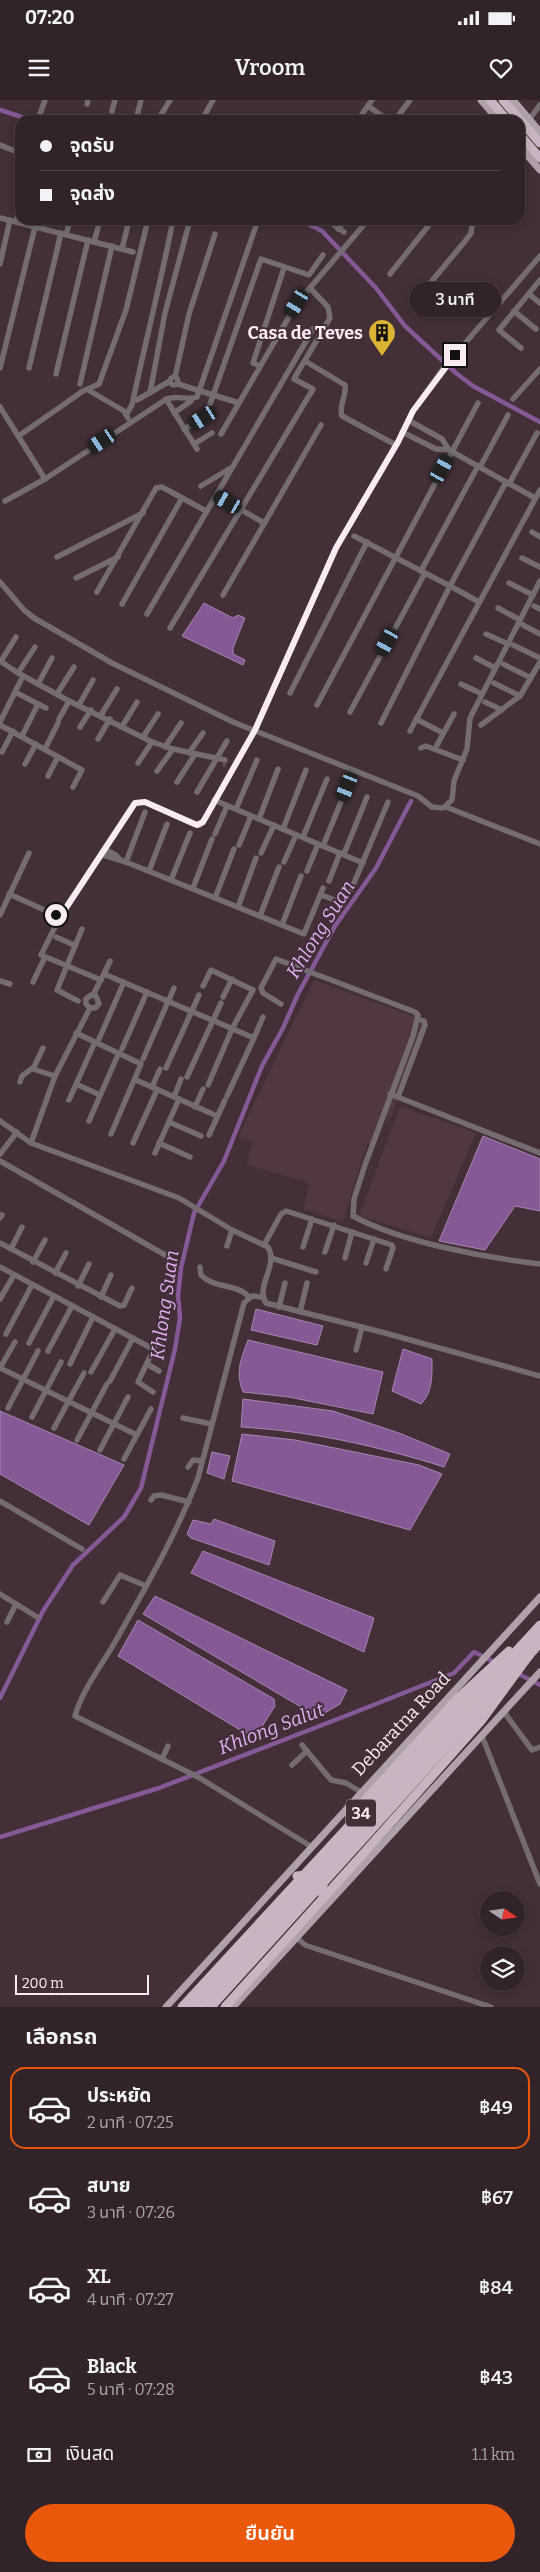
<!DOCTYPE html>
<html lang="th">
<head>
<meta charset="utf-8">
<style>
  :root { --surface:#322329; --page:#3d2f35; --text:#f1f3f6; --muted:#a8a4a8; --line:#4d4046; --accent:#ea580c }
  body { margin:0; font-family:Bitter,"Noto Sans Thai",serif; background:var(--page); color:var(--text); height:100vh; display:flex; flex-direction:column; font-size:19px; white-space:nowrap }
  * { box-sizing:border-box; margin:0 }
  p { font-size:16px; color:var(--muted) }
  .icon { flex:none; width:28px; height:28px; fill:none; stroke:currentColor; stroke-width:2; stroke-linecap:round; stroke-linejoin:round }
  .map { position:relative; height:1907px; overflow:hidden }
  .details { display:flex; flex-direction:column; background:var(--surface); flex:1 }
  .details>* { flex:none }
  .top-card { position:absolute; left:15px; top:15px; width:510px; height:110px; border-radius:15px; box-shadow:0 2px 8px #0003,0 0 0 1px var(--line); display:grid; align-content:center; height:110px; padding:0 25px; background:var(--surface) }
  .needle { width:32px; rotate:103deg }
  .buttons { position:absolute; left:480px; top:1791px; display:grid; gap:10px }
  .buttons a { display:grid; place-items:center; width:45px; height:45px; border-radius:50%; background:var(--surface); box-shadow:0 2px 8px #0003,0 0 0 1px var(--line); font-size:25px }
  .scale { position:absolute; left:15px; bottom:12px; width:134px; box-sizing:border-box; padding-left:5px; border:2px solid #f9ecf1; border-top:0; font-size:14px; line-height:18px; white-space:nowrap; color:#f9ecf1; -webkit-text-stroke:4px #422f37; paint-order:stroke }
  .end { position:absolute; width:22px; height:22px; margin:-11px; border:6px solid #f9ecf1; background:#111; box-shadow:0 0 0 2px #111 }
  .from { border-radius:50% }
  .bubble { position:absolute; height:35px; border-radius:18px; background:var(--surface); box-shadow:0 2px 8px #0003,0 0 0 1px var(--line); font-size:16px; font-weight:600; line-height:35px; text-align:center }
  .car { position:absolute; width:15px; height:30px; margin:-15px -8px; border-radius:6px; box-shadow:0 0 4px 1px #0007; background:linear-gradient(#222 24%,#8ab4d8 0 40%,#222 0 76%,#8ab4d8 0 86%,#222 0) }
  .top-card b { display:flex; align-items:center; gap:18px; height:48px; font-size:19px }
  .top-card b+b { border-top:1px solid var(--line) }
  .top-card i { width:12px; height:12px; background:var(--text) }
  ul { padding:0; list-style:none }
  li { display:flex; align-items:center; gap:15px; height:82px; margin:0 10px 8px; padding:0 15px; border:2px solid transparent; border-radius:15px }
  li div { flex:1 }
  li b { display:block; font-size:19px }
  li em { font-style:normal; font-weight:600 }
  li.selected { border-color:var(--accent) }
  li>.icon { width:45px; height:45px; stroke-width:1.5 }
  h2 { padding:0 25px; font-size:22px; line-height:60px }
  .pay { display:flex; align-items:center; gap:12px; height:55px; padding:0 25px; font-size:19px }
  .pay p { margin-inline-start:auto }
  .primary-button { display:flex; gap:10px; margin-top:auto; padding:10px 25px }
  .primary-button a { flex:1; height:58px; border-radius:30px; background:var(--accent); color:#fff; font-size:20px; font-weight:600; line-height:58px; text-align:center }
  .status { display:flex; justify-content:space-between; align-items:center; height:35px; padding:0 25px; background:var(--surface); direction:ltr }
  .status svg { height:14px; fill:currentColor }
  header { display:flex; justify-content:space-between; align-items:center; height:65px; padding:0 25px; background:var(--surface); font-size:22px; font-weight:600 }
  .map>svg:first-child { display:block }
  .built { fill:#503741 }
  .water { fill:#845995; stroke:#a785b1 }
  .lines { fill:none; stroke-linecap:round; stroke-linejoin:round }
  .canal { stroke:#845995; stroke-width:4.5 }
  .minor-tunnel { stroke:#5d4b53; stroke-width:5.5; stroke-dasharray:5.5 3; stroke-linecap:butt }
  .minor { stroke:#746c71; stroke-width:5.5 }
  .major { stroke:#b0a0ac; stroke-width:7 }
  .highway { stroke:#c8b5c3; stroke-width:9 }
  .highway-bridge { stroke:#c8b5c3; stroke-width:9 }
  .route { stroke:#f9ecf1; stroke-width:6 }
  .labels { text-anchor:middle; stroke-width:4; stroke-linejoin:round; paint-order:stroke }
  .shield { fill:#422f37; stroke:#c2b3b9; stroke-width:1 }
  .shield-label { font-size:16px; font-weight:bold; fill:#f9ecf1 }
  .poi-label { font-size:18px; font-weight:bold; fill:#f9ecf1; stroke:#422f37; text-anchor:end }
  .street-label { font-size:18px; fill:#f9ecf1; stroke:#422f37 }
  .water-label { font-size:19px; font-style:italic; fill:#e1aff4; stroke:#422f37 }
</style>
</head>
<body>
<div class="status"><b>07:20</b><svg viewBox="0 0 49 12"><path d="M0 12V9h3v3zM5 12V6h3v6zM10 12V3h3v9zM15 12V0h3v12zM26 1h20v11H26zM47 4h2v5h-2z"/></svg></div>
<header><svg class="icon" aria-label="menu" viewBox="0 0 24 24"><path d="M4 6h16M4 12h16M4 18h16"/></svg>Vroom<svg class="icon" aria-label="heart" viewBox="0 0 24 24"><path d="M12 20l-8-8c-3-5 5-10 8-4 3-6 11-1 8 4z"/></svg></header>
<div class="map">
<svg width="540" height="1907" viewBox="0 0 540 1907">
  <rect width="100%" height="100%" fill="#422f37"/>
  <g class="built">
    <path d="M314 880 427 921 390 1020 385 1019 375 1046 367 1044 343 1122 304 1109 309 1083 247 1065 252 1042 238 1037Z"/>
    <path d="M400 1006 476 1033 431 1138 359 1116Z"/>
  </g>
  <g class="water">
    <path d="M204 503 233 518 238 515 245 518 233 548V554L245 560 243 565 182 536Z"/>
    <path d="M483 1036 540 1059V1111L515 1106 485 1150 439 1141Z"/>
    <path d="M256 1209 323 1226 317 1245 251 1230Z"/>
    <path d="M248 1240 383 1272 373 1314 289 1297 243 1292C235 1272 241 1259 248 1240Z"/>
    <path d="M403 1249 432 1259C432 1275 433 1292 421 1304L392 1291Z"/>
    <path d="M243 1299 333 1311 399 1333 450 1354 444 1367C378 1346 310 1331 241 1327Z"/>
    <path d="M0 1311 124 1365 89 1425 0 1374Z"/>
    <path d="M242 1334 295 1340 419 1365 442 1374 410 1430 232 1381Z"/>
    <path d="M212 1352 230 1356 224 1379 207 1373Z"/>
    <path d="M214 1419 275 1441 269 1465 191 1438 187 1434 193 1420 211 1424Z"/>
    <path d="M203 1451 374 1518 364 1552 191 1473Z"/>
    <path d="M155 1496 347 1590 340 1604 318 1617 143 1514Z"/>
    <path d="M138 1520 274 1599 275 1606 258 1633H245L118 1556Z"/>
  </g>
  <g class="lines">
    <g class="canal">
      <path d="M0 10 31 20"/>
      <path d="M300 120 322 131 376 188 405 226 457 274 473 286 540 322"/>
      <path d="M517 1573 540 1585"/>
      <path d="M0 1598 43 1511 73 1465 124 1417 141 1388 175 1249 180 1218 178 1196 181 1168 194 1113 224 1061 262 966 283 928 298 894 335 826 376 768 411 701"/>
      <path d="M0 1737 159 1688 348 1615 454 1573 474 1552 496 1563"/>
    </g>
    <path class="minor-tunnel" d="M223 664 226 665"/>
    <g class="minor">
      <path d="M87 4 88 0"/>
      <path d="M368 6 385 18"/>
      <path d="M112 11 115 0"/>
      <path d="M40 14 45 0"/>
      <path d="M136 20 141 0"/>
      <path d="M158 20 170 0"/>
      <path d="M202 20 213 0"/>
      <path d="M358 20 372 0"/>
      <path d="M395 20 410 0"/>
      <path d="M520 32 540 5"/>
      <path d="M0 45 20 53"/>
      <path d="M520 68 523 71 520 74"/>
      <path d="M0 118 133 152"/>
      <path d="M327 120 344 132"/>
      <path d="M16 122 20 106"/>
      <path d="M338 129 345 120"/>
      <path d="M66 135 70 120"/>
      <path d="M94 142 100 120"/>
      <path d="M122 149 129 120"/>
      <path d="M0 164 10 120"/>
      <path d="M390 174 433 120"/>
      <path d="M529 194 540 203"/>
      <path d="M412 205 466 140 471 133 473 120"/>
      <path d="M514 211 536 229"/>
      <path d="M521 248 499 230 540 180"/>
      <path d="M305 261 345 285C347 296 338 306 342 316L396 345"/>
      <path d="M260 266 253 263 284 168"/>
      <path d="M0 268 35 127"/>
      <path d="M29 268 61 133"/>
      <path d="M56 274 88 140"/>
      <circle cx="174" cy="281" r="4"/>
      <path d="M175 277 189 214 215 134"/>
      <path d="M80 284 112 146"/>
      <path d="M178 284 239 303"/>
      <path d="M90 291 124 311 128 318"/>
      <path d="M150 293 165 213 190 120"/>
      <path d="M166 299 197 349"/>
      <path d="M513 299 540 269"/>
      <path d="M137 300 170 281"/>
      <path d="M210 304 261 159 309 175 323 155"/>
      <path d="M0 307 45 379"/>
      <path d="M174 313 191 301"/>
      <path d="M126 315 132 305C145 243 161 182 173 120"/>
      <path d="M184 329 203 318"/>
      <path d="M402 332 436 349 449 350 442 339 408 320"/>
      <path d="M221 334 297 203 368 120"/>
      <path d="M20 335 83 291 99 284 126 210 148 120"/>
      <path d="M194 344 212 333"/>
      <path d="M449 350 535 398"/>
      <path d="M480 367 508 315"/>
      <path d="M509 384 537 333"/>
      <path d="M201 386 229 369"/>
      <path d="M216 395 264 423"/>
      <path d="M5 401 45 379 165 300C176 294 186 301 197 297L258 120"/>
      <path d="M532 432 540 437"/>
      <path d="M354 436 450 486 381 623"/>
      <path d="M57 457 143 413"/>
      <path d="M522 458 540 467"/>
      <path d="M421 471 478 366"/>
      <path d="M76 478 118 457"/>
      <path d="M0 482 24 510 34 518 112 563 233 622 418 696 432 707 443 708 452 700 454 681 467 649 470 618 540 481"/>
      <path d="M509 483 533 495"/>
      <path d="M97 492 156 388 162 387 206 411"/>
      <path d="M223 495 321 325"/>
      <path d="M479 502 450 486 506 382"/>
      <path d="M122 504 182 398"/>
      <path d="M534 506 540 509"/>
      <path d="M498 508 520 520"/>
      <path d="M147 514 313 229"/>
      <path d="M523 525 540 534"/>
      <path d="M170 528 313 289 294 279 295 277 330 218 328 207 310 188"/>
      <path d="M486 534 508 544"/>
      <path d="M513 545 540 558"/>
      <path d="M476 558 495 568"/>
      <path d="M0 561 18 573 69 601 152 642 173 649 225 660"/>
      <path d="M1 561 16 537"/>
      <path d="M503 564 531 578"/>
      <path d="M18 573 35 547"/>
      <path d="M494 583 520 596"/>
      <path d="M38 584 52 558"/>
      <path d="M461 584 482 594"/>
      <path d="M15 592 21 580"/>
      <path d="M290 593 367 442"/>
      <path d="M57 594 74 567"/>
      <path d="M485 602 502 610"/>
      <path d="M38 604 46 608"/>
      <path d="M79 605 93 580"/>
      <path d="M317 605 478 303"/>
      <path d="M350 612 425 473"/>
      <path d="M101 615 117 589"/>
      <path d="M59 619 69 601"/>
      <path d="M416 619 443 633"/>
      <path d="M0 622 15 592 38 604 22 636"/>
      <path d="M0 625 82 670 73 687"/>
      <path d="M123 625 137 602"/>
      <path d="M481 625 520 596 540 562"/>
      <path d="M80 627 91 610"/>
      <path d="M410 631 540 390"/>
      <path d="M143 637 158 614"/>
      <path d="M98 639 110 619"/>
      <path d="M437 645 454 614"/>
      <path d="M165 647 181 623"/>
      <path d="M421 648 426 646 463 660"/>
      <path d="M45 649 58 623"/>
      <path d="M2 652 13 631"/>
      <path d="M189 653 203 633"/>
      <path d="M138 663 152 642"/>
      <path d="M25 664 36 644"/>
      <path d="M157 671 173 649"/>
      <path d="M48 676 58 657"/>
      <path d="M177 682 195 654"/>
      <path d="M197 692 227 641"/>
      <path d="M214 700 363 763"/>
      <path d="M446 707 540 744"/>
      <path d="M236 709 257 660"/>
      <path d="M259 719 278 669"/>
      <path d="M283 729 306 670"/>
      <path d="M215 734 227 706"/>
      <path d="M303 737 327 679"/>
      <path d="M239 745 251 716"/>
      <path d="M323 746 347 687"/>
      <path d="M106 750 116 755 119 759"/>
      <path d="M261 753 274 725"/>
      <path d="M344 754 367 697"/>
      <path d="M103 755 126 762 304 834 323 788"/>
      <path d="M126 762 145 712"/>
      <path d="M284 762 296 735"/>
      <path d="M149 771 167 724"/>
      <path d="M307 771 318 744"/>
      <path d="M171 780 190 733"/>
      <path d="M329 781 340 753"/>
      <path d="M193 788 212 739"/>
      <path d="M351 790 388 702"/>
      <path d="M9 794 60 817"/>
      <path d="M321 795 343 803"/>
      <path d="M215 798 234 749"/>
      <path d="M238 807 256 758"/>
      <path d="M0 815 29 753"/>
      <path d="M260 816 279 767"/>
      <path d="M282 825 301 776"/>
      <path d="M56 837 74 845"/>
      <path d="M104 874 110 861"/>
      <path d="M101 880 41 855 60 817 135 703 145 702 193 724 200 725 203 722 255 630 336 448 398 342 413 311 442 270 540 156"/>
      <path d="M0 881 10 884"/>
      <path d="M33 882 45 857"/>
      <path d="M203 886 211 870 253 890 232 929 208 985"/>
      <path d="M93 895 104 874 254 938 263 917"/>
      <path d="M223 897 232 879"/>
      <path d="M78 901 57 890 82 829"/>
      <path d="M281 904 263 893 261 888 276 859 415 912 418 915 413 936 365 1065 354 1099 353 1116C400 1142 487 1158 540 1164"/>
      <path d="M76 933 141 964 111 1034"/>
      <path d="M99 939 124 882"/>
      <path d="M122 949 147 892"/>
      <path d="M143 959 174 888"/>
      <path d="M166 968 199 895"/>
      <path d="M33 969 55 976"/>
      <path d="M187 977 221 903"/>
      <path d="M136 980 217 1016"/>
      <path d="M20 982 22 976 34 967 43 948"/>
      <path d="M76 984 100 995"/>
      <path d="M152 987 160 969"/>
      <path d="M390 994 540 1053"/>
      <path d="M227 996 254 938"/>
      <path d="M174 997 181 979"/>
      <path d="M398 997 425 925 424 921 418 919"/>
      <path d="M69 1000 95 942"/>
      <path d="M195 1007 203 989"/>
      <path d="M0 1021 31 1043 179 1098 232 1130 268 1147C279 1165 255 1186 266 1203L385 1233 540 1276"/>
      <path d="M89 1021 117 957"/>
      <path d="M169 1022 201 1036"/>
      <path d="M209 1035 225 1000"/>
      <path d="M31 1043 55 976 90 908H95L99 904 96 896 91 895 86 899V904L90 908"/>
      <path d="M133 1043 157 990"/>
      <path d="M159 1043 190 1057"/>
      <path d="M155 1053 179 999"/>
      <path d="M0 1054 17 1032"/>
      <path d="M0 1061 167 1156"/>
      <path d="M0 1118 2 1115"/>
      <path d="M0 1143 120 1206 124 1205 132 1188"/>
      <path d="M264 1145 281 1114 286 1111 392 1145 393 1148 386 1169"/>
      <path d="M227 1146 232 1130"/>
      <path d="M303 1147 312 1119"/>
      <path d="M11 1149 22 1127"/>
      <path d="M325 1152 334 1125"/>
      <path d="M271 1158 316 1172"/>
      <path d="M345 1158 352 1132"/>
      <path d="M33 1162 45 1140"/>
      <path d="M366 1163 374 1139"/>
      <path d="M0 1167 153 1249"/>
      <path d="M200 1167 201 1175C214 1189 237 1183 249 1197"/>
      <path d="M55 1173 66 1153"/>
      <path d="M78 1186 89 1164"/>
      <path d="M101 1197 111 1175"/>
      <path d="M263 1197 252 1196 244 1203 198 1378C176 1435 145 1489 115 1542 102 1565 82 1590 75 1616L198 1677 312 1747"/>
      <path d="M0 1199 14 1175"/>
      <path d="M279 1207 285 1183"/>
      <path d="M300 1212 307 1183"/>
      <path d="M6 1234 32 1185"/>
      <path d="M29 1243 54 1196"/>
      <path d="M356 1250 362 1227"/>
      <path d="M48 1251 72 1206"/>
      <path d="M70 1264 93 1217"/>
      <path d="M147 1264 159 1271"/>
      <path d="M0 1268 137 1335"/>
      <path d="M0 1268 15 1242"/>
      <path d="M91 1272 115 1229"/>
      <path d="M110 1281 133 1238"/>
      <path d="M153 1292 138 1282 158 1240"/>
      <path d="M8 1308 38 1251"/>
      <path d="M32 1317 61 1262"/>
      <path d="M183 1318 211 1324"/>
      <path d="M54 1328 84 1273"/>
      <path d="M77 1340 107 1284"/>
      <path d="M100 1350 128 1297"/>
      <path d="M124 1359 151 1309"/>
      <path d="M188 1367 193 1360 202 1361"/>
      <path d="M151 1400 154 1396 161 1395 189 1402"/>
      <path d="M0 1401 82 1449"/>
      <path d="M0 1494 37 1517"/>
      <path d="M103 1502 120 1475 146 1486"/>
      <path d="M7 1522 16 1504"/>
      <path d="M504 1612 532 1650 540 1647"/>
      <path d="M482 1636 540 1784"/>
      <path d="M302 1645 331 1680 346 1683 361 1692"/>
      <path d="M162 1659 168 1646"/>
      <path d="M292 1665 307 1651"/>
      <path d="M297 1838 305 1845 491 1907"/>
    </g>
    <g class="major">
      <path d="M481 0 498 20"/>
      <path d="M513 0 540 32"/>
      <path d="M520 47 540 70"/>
      <path d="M166 1907 540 1497"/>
      <path d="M233 1907 540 1572"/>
    </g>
    <g class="highway">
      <path d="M490 0 507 20"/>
      <path d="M520 35 540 58"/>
      <path d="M525 1560 540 1543"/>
      <path d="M182 1907 479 1585"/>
      <path d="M211 1907 506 1581"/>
      <path d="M225 1907 363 1754"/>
    </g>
    <g class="highway-bridge">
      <path d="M503 0 540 43"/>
      <path d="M355 1711 457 1599 509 1551"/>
      <path d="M363 1754 481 1621 530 1554"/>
      <path d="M297 1776 314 1774 323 1782V1799"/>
      <path d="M189 1907 540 1525"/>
      <path d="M200 1907 540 1536"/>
    </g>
  </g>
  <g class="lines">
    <path class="route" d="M56 815 60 817 135 703 145 702 197 725 203 722 255 630 336 448 398 342 413 311 455 255"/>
  </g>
  <defs>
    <symbol id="building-pin" viewBox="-11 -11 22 30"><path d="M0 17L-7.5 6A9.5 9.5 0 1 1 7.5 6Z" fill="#dcb233" stroke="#422f37"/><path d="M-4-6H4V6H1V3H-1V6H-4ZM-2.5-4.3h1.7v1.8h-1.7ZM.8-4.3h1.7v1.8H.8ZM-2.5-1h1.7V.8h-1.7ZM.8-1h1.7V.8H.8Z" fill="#111"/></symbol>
  </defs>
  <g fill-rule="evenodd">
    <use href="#building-pin" x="366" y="217" width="32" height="43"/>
  </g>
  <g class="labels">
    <rect class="shield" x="346" y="1699.5" width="30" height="27" rx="4"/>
    <g class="shield-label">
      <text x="361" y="1719">34</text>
    </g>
    <g class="poi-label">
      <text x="363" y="239">Casa de Teves</text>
    </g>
    <g class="street-label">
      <text transform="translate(401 1624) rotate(-47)" y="6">Debaratna Road</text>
    </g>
    <g class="water-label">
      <text transform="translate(320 829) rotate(-58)" y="7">Khlong Suan</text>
      <text transform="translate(164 1205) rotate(-82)" y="7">Khlong Suan</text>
      <text transform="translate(271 1628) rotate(-21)" y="7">Khlong Salut</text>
    </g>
  </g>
</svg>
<div class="buttons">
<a><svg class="needle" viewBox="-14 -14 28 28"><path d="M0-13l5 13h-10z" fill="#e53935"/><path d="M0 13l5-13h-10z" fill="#a8a4a8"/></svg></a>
<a><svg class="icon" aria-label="layers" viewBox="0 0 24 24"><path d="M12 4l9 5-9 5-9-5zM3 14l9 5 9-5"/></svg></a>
</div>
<div class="scale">200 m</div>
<i class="end from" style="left:56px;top:815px"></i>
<i class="end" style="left:455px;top:255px"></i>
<div class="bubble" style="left:409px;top:182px;width:92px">3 นาที</div>
<i class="car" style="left:297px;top:203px;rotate:211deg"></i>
<i class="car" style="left:203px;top:318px;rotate:237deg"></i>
<i class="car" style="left:102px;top:341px;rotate:236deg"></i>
<i class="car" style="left:442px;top:369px;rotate:29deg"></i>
<i class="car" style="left:228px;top:402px;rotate:300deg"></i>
<i class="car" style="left:387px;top:542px;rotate:209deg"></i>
<i class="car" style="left:347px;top:687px;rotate:202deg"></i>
<div class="top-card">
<b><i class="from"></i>จุดรับ</b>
<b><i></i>จุดส่ง</b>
</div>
</div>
<section class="details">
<h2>เลือกรถ</h2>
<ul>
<li class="selected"><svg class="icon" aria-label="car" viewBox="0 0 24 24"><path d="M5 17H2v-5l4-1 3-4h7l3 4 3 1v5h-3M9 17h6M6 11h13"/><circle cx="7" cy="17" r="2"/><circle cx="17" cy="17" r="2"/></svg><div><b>ประหยัด</b><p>2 นาที · 07:25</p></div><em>฿49</em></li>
<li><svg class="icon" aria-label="car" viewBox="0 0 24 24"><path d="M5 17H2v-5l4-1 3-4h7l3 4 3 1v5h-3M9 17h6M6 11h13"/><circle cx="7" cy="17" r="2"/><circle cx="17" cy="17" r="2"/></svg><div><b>สบาย</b><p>3 นาที · 07:26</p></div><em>฿67</em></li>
<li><svg class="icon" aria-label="car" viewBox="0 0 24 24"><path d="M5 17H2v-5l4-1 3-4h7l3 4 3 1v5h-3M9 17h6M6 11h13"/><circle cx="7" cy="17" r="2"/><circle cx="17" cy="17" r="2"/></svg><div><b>XL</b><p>4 นาที · 07:27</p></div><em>฿84</em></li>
<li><svg class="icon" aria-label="car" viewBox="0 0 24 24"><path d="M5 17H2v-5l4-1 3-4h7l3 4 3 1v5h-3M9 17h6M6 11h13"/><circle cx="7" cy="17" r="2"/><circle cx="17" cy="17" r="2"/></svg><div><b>Black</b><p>5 นาที · 07:28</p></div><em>฿43</em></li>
</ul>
<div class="pay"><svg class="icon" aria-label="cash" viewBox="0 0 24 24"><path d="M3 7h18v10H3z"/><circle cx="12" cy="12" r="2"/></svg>เงินสด<p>1.1 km</p></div>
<div class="primary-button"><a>ยืนยัน</a></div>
</section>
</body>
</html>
